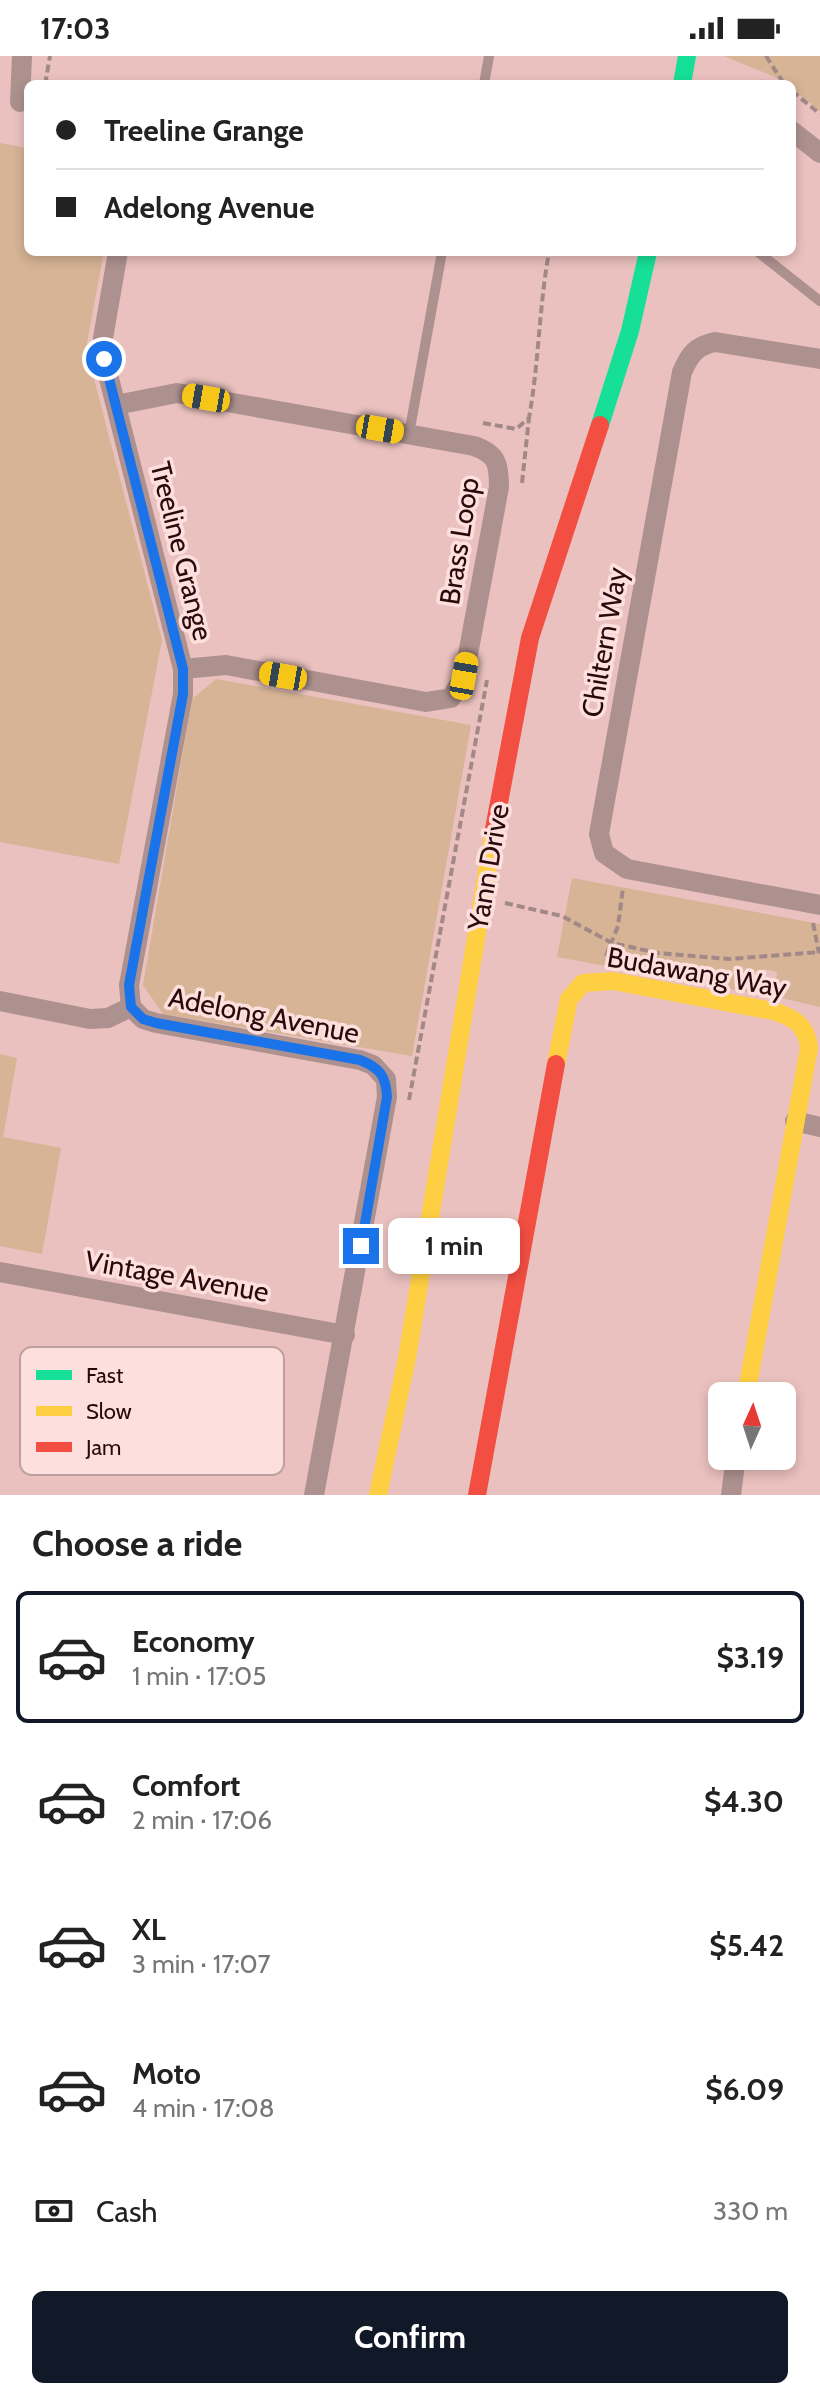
<!DOCTYPE html>
<html lang="en">
<head>
<meta charset="utf-8">
<style>
  :root { --surface:#fff; --page:#f6f6f6; --text:#222; --muted:#767676; --line:#e0e0e0; --accent:#111827 }
  body { margin:0; font-family:Cabin,sans-serif; background:var(--page); color:var(--text); height:100vh; display:flex; flex-direction:column; font-size:30px; white-space:nowrap }
  * { box-sizing:border-box; margin:0 }
  p { font-size:26px; color:var(--muted) }
  .icon { flex:none; width:44px; height:44px; fill:none; stroke:currentColor; stroke-width:2; stroke-linecap:round; stroke-linejoin:round }
  .map { position:relative; height:1439px; overflow:hidden }
  .panel { display:flex; flex-direction:column; background:var(--surface); flex:1 }
  .panel>* { flex:none }
  .guide { position:absolute; left:24px; top:24px; width:772px; height:176px; border-radius:12px; box-shadow:0 4px 12px #0003; display:grid; align-content:center; height:176px; padding:0 32px; background:var(--surface) }
  .needle { width:52px; rotate:3deg }
  .controls { position:absolute; left:708px; top:1326px; display:grid; gap:16px }
  .controls a { display:grid; place-items:center; width:88px; height:88px; border-radius:12px; background:var(--surface); box-shadow:0 4px 12px #0003; font-size:40px }
  .end { position:absolute; width:36px; height:36px; margin:-18px; border:10px solid #1a73e8; background:#fff; box-shadow:0 0 0 4px #fff }
  .from { border-radius:50% }
  .bubble { position:absolute; height:56px; border-radius:12px; background:var(--surface); box-shadow:0 4px 12px #0003; font-size:26px; font-weight:700; line-height:56px; text-align:center }
  .car { position:absolute; width:24px; height:48px; margin:-24px -12px; border-radius:10px; box-shadow:0 0 6px 2px #0007; background:linear-gradient(#f5c518 24%,#345 0 40%,#f5c518 0 76%,#345 0 86%,#f5c518 0) }
  .guide b { display:flex; align-items:center; gap:28px; height:76px; font-size:30px }
  .guide b+b { border-top:2px solid var(--line) }
  .guide i { width:20px; height:20px; background:var(--text) }
  ul { padding:0; list-style:none }
  li { display:flex; align-items:center; gap:24px; height:132px; margin:0 16px 12px; padding:0 16px; border:4px solid transparent; border-radius:12px }
  li div { flex:1 }
  li b { display:block; font-size:30px }
  li em { font-style:normal; font-weight:700 }
  li.selected { border-color:var(--accent) }
  li>.icon { width:72px; height:72px; stroke-width:1.5 }
  h2 { padding:0 32px; font-size:36px; line-height:96px }
  .pay { display:flex; align-items:center; gap:20px; height:88px; padding:0 32px; font-size:30px }
  .pay p { margin-inline-start:auto }
  .primary-button { display:flex; gap:16px; margin-top:auto; padding:16px 32px }
  .primary-button a { flex:1; height:92px; border-radius:12px; background:var(--accent); color:#fff; font-size:32px; font-weight:700; line-height:92px; text-align:center }
  .status { display:flex; justify-content:space-between; align-items:center; height:56px; padding:0 40px; background:var(--surface); direction:ltr }
  .status svg { height:22px; fill:currentColor }
  .map>svg:first-child { display:block }
  .green { fill:#d6b495 }
  .lines { fill:none; stroke-linecap:round; stroke-linejoin:round }
  .path { stroke:#a28987; stroke-width:4; stroke-dasharray:8 4; stroke-linecap:butt }
  .lane { stroke:#ad918f; stroke-width:10 }
  .street { stroke:#ad918f; stroke-width:20 }
  .fast { stroke:#16e098; stroke-width:18 }
  .slow { stroke:#ffcf43; stroke-width:18 }
  .jam { stroke:#f24e42; stroke-width:18 }
  .route { stroke:#1a73e8; stroke-width:10 }
  .labels { text-anchor:middle; stroke-width:7; stroke-linejoin:round; paint-order:stroke }
  .street-label { font-size:28px; fill:#290909; stroke:#fde0de }
  .key { fill:#fde0de; stroke:#bda09e; stroke-width:2 }
  .key-label { font-size:22px; fill:#290909 }
</style>
</head>
<body>
<div class="status"><b>17:03</b><svg viewBox="0 0 49 12"><path d="M0 12V9h3v3zM5 12V6h3v6zM10 12V3h3v9zM15 12V0h3v12zM26 1h20v11H26zM47 4h2v5h-2z"/></svg></div>
<div class="map">
<svg width="820" height="1439" viewBox="0 0 820 1439">
  <rect width="100%" height="100%" fill="#eac1be"/>
  <g class="green">
    <path d="M724 0H820V55L792 33V28Z"/>
    <path d="M0 87 28 92V196H104L86 292 162 584 119 808 0 786Z"/>
    <path d="M216 623 471 669 412 1000 163 958 143 929 192 643Z"/>
    <path d="M572 822 820 868V951L773 940 777 916 763 913 757 938 557 901Z"/>
    <path d="M0 998 17 1002 3 1081 61 1092 42 1198 0 1190Z"/>
  </g>
  <g class="lines">
    <g class="path">
      <path d="M766 0 784 28"/>
      <path d="M48 28 46 23 50 0"/>
      <path d="M792 35 820 58"/>
      <path d="M483 367 516 373 529 362C539 306 539 251 549 196"/>
      <path d="M522 427 529 362"/>
      <path d="M505 847 562 860 612 887 658 897 729 903 820 896"/>
      <path d="M813 867 819 897"/>
      <path d="M606 900 618 870 623 832"/>
      <path d="M409 1044 487 624"/>
    </g>
    <g class="lane">
      <path d="M484 28 489 0"/>
      <path d="M758 196 820 245"/>
      <path d="M409 378 442 196"/>
    </g>
    <g class="street">
      <path d="M20 46 22 0"/>
      <path d="M792 75 820 97"/>
      <path d="M118 196 103 282 104 303 183 613V638L129 929 131 951"/>
      <path d="M820 303 715 286C696 290 690 298 682 316L599 778 604 797 627 813 820 849"/>
      <path d="M116 349 177 337 474 390C497 398 499 408 499 431L464 620 451 642 426 646 226 609 183 613"/>
      <path d="M0 945 90 963 108 962 131 951"/>
      <path d="M131 951 143 963 156 967 360 1004 373 1009 386 1023 387 1041 314 1439"/>
      <path d="M795 1065 820 1071"/>
      <path d="M0 1216 345 1279"/>
      <path d="M731 1439 736 1400"/>
    </g>
    <g class="fast">
      <path d="M682 28 687 0"/>
      <path d="M600 369 630 275 648 196"/>
    </g>
    <g class="slow">
      <path d="M556 1008 569 943 583 927 613 925 773 955C793 961 807 969 809 992L746 1340"/>
      <path d="M378 1439 407 1302 494 773"/>
    </g>
    <g class="jam">
      <path d="M494 773 530 582 600 369"/>
      <path d="M477 1439 556 1008"/>
    </g>
  </g>
  <g class="lines">
    <path class="route" d="M104 303 183 613V638L129 929 131 951 143 963 156 967 360 1004C380 1012 386 1020 387 1041L361 1190"/>
  </g>
  <g class="labels">
    <g class="street-label">
      <text transform="translate(459 485) rotate(-81)" y="10">Brass Loop</text>
      <text transform="translate(182 495) rotate(76)" y="10">Treeline Grange</text>
      <text transform="translate(604 586) rotate(-80)" y="10">Chiltern Way</text>
      <text transform="translate(488 811) rotate(-80)" y="10">Yann Drive</text>
      <text transform="translate(697 916) rotate(10)" y="10">Budawang Way</text>
      <text transform="translate(264 959) rotate(11)" y="10">Adelong Avenue</text>
      <text transform="translate(177 1220) rotate(10)" y="10">Vintage Avenue</text>
    </g>
  </g>
  <rect x="20" y="1291" width="264" height="128" rx="12" class="key"/>
  <rect x="36" y="1314" width="36" height="10" fill="#16e098"/>
  <rect x="36" y="1350" width="36" height="10" fill="#ffcf43"/>
  <rect x="36" y="1386" width="36" height="10" fill="#f24e42"/>
  <g class="key-label">
    <text x="86" y="1327">Fast</text>
    <text x="86" y="1363">Slow</text>
    <text x="86" y="1399">Jam</text>
  </g>
</svg>
<div class="controls">
<a><svg class="needle" viewBox="-14 -14 28 28"><path d="M0-13l5 13h-10z" fill="#e53935"/><path d="M0 13l5-13h-10z" fill="#767676"/></svg></a>
</div>
<i class="end from" style="left:104px;top:303px"></i>
<i class="end" style="left:361px;top:1190px"></i>
<div class="bubble" style="left:388px;top:1162px;width:132px">1 min</div>
<i class="car" style="left:206px;top:342px;rotate:280deg"></i>
<i class="car" style="left:380px;top:373px;rotate:100deg"></i>
<i class="car" style="left:283px;top:620px;rotate:280deg"></i>
<i class="car" style="left:464px;top:620px;rotate:10deg"></i>
<div class="guide">
<b><i class="from"></i>Treeline Grange</b>
<b><i></i>Adelong Avenue</b>
</div>
</div>
<section class="panel">
<h2>Choose a ride</h2>
<ul>
<li class="selected"><svg class="icon" aria-label="car" viewBox="0 0 24 24"><path d="M5 17H2v-5l4-1 3-4h7l3 4 3 1v5h-3M9 17h6M6 11h13"/><circle cx="7" cy="17" r="2"/><circle cx="17" cy="17" r="2"/></svg><div><b>Economy</b><p>1 min · 17:05</p></div><em>$3.19</em></li>
<li><svg class="icon" aria-label="car" viewBox="0 0 24 24"><path d="M5 17H2v-5l4-1 3-4h7l3 4 3 1v5h-3M9 17h6M6 11h13"/><circle cx="7" cy="17" r="2"/><circle cx="17" cy="17" r="2"/></svg><div><b>Comfort</b><p>2 min · 17:06</p></div><em>$4.30</em></li>
<li><svg class="icon" aria-label="car" viewBox="0 0 24 24"><path d="M5 17H2v-5l4-1 3-4h7l3 4 3 1v5h-3M9 17h6M6 11h13"/><circle cx="7" cy="17" r="2"/><circle cx="17" cy="17" r="2"/></svg><div><b>XL</b><p>3 min · 17:07</p></div><em>$5.42</em></li>
<li><svg class="icon" aria-label="car" viewBox="0 0 24 24"><path d="M5 17H2v-5l4-1 3-4h7l3 4 3 1v5h-3M9 17h6M6 11h13"/><circle cx="7" cy="17" r="2"/><circle cx="17" cy="17" r="2"/></svg><div><b>Moto</b><p>4 min · 17:08</p></div><em>$6.09</em></li>
</ul>
<div class="pay"><svg class="icon" aria-label="cash" viewBox="0 0 24 24"><path d="M3 7h18v10H3z"/><circle cx="12" cy="12" r="2"/></svg>Cash<p>330 m</p></div>
<div class="primary-button"><a>Confirm</a></div>
</section>
</body>
</html>
